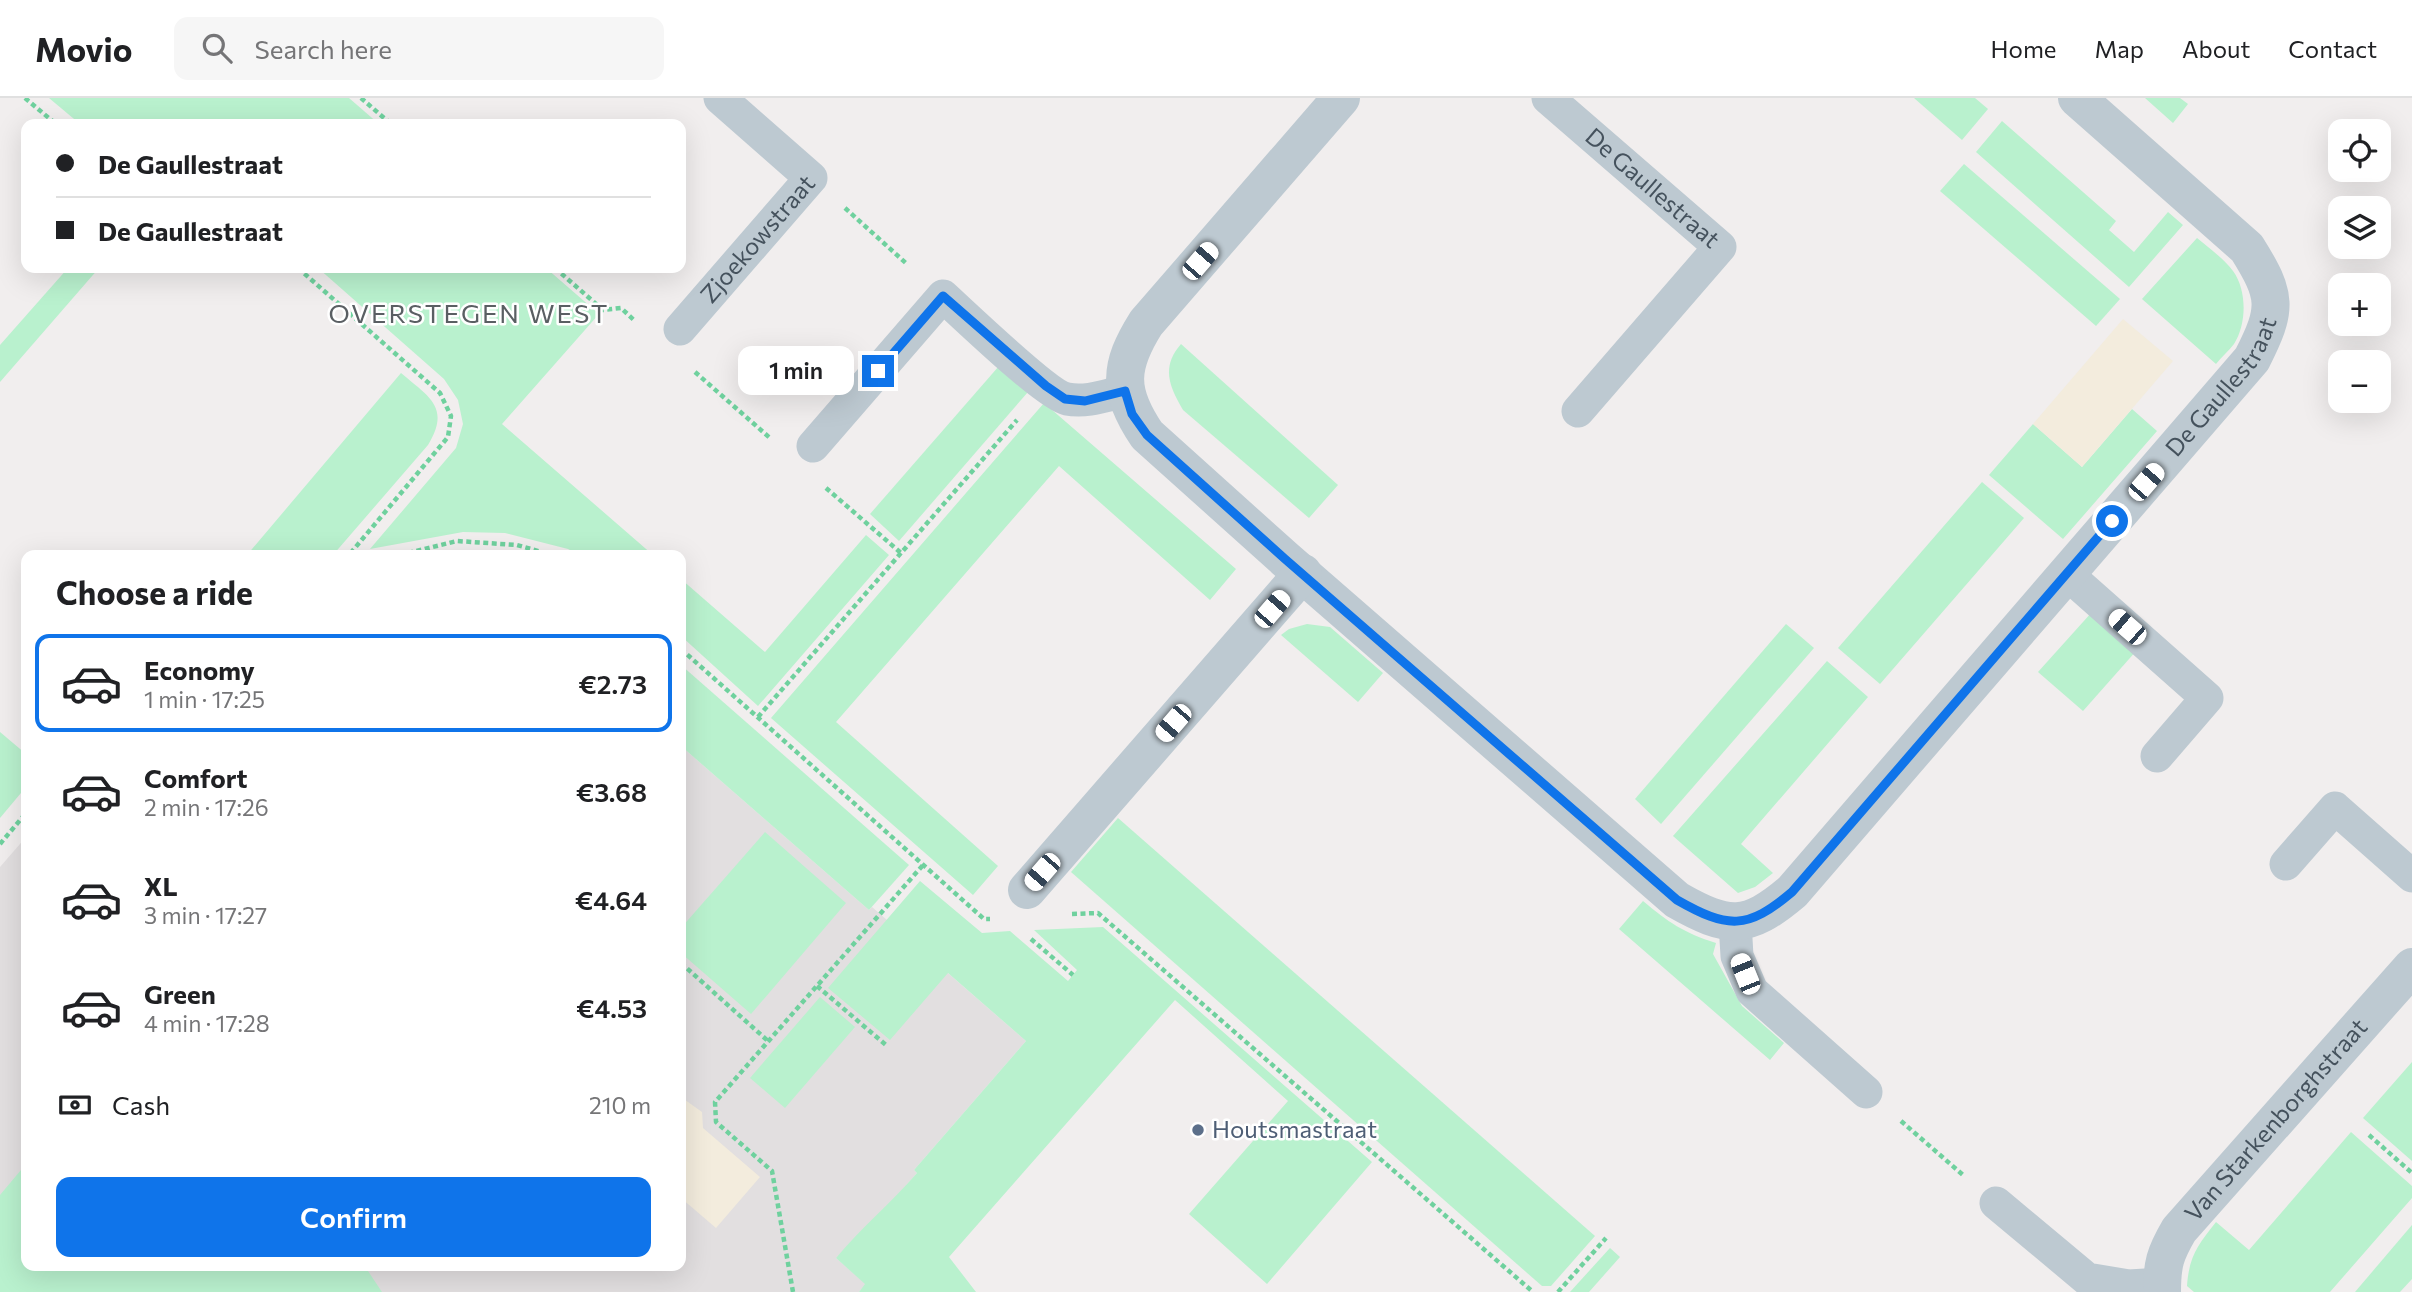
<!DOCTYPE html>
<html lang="en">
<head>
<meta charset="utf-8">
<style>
  :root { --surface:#fff; --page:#f6f6f6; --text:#202124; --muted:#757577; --line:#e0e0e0; --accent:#0f74ea }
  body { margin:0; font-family:Commissioner,sans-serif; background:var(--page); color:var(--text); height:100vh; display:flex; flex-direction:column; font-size:26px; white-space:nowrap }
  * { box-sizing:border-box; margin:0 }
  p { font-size:23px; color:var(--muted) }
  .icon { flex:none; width:38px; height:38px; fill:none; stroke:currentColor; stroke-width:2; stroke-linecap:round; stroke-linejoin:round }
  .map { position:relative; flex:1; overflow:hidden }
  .panel { position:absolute; left:21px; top:452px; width:665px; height:721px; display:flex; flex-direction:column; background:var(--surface); border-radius:14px; box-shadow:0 7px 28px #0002 }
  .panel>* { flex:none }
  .top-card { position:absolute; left:21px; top:21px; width:665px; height:154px; border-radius:14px; box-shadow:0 7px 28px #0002; display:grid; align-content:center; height:154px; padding:0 35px; background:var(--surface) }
  .controls { position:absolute; left:2328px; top:21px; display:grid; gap:14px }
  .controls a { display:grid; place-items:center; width:63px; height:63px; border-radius:14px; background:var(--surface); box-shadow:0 7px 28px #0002; font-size:35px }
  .end { position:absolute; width:32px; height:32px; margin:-16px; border:9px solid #0f74ea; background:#fff; box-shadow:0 0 0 4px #fff }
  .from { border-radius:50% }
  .bubble { position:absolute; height:49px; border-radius:14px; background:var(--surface); box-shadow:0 7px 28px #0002; font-size:23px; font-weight:600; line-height:49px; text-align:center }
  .car { position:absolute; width:21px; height:42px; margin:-21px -10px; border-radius:9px; box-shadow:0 0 5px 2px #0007; background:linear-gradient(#fff 24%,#345 0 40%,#fff 0 76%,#345 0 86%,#fff 0) }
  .top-card b { display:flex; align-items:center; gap:24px; height:66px; font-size:26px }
  .top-card b+b { border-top:2px solid var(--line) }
  .top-card i { width:18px; height:18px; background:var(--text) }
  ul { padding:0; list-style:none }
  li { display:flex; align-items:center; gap:21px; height:98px; margin:0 14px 10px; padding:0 21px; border:4px solid transparent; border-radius:14px }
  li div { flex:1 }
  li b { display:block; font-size:26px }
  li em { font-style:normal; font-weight:600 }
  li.selected { border-color:var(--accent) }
  li>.icon { width:63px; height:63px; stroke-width:1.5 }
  h2 { padding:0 35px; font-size:32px; line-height:84px }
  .pay { display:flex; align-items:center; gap:18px; height:77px; padding:0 35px; font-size:26px }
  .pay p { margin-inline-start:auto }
  .cta { display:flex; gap:14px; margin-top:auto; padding:14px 35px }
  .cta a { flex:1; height:80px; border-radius:14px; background:var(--accent); color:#fff; font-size:28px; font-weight:600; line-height:80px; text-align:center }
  header { display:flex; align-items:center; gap:42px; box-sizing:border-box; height:98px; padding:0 35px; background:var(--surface); border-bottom:2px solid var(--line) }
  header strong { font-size:33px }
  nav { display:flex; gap:38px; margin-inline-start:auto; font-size:24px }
  .search { width:490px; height:63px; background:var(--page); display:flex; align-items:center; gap:18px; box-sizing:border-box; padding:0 24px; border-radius:14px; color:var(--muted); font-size:26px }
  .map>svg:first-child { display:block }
  .education { fill:#e2dfe0 }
  .green { fill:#b9f1ce }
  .sand { fill:#f3ecdd }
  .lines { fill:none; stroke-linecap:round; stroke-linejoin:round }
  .path { stroke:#6fd19e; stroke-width:4.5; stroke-dasharray:5 3.5; stroke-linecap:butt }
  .service { stroke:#bdc9d1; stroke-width:33 }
  .minor { stroke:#bdc9d1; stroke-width:38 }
  .route { stroke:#0f74ea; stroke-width:9 }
  .service-dot { fill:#5c6f8a; stroke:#fff; stroke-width:2.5 }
  .labels { text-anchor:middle; stroke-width:5; stroke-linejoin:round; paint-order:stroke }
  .street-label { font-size:24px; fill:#45525d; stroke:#fff }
  .service-label { font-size:24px; fill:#4e5e75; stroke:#fff; text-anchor:start }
  .neighbourhood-label { font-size:26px; letter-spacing:2px; fill:#5a5f63; stroke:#fff }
</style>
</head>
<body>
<header>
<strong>Movio</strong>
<div class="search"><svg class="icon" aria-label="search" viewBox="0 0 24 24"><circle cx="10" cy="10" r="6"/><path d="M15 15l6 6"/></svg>Search here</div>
<nav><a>Home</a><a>Map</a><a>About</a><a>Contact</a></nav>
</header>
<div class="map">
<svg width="2412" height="1194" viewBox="0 0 2412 1194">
  <rect width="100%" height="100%" fill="#f1eeee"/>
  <path class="education" d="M681 648 869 812 872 809 1026 943 914 1072 917 1075 866 1133 836 1160 866 1186 859 1194H0V769L26 739V1167H681Z"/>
  <g class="green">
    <path d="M49 0H349L379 26H80Z"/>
    <path d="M1914 0H1975L1988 11 1962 42Z"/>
    <path d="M2145 0H2180L2188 6 2173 25Z"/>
    <path d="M2002 23 2116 123 2109 132 2134 154 2168 114 2183 127 2129 189 1976 54Z"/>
    <path d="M1964 66 2120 201 2096 228 1940 93Z"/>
    <path d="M2197 140C2209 150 2224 161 2233 173 2247 192 2247 226 2234 246 2229 253 2221 259 2216 266L2142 201Z"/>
    <path d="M68 170H99L0 284V247Z"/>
    <path d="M318 170H546L599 216 502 326 653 457H579L568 451 505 435 463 434 370 451 456 350 463 326 458 302 444 281Z"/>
    <path d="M1181 246 1338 387 1309 420 1183 312C1169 288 1161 269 1181 246Z"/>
    <path d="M999 268 1028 294 899 443 870 416Z"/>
    <path d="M401 275C429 299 451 309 428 347L333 457H247Z"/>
    <path d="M1044 305 1236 471 1210 502 1059 368 836 624 998 768 973 797 771 620Z"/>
    <path d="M2132 311 2157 333 2063 441 1989 377 2033 326 2082 369Z"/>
    <path d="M1982 384 2024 420 1880 586 1838 550Z"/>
    <path d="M866 437 889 457 758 608 681 538V481L765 554Z"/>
    <path d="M2092 514 2137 552 2083 613 2038 574Z"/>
    <path d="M1307 526 1330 529 1383 575 1358 604 1281 537 1289 531Z"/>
    <path d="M1786 526 1814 550 1661 726 1635 701Z"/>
    <path d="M1827 563 1868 599 1741 746 1773 775 1755 789 1738 795 1673 738Z"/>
    <path d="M681 567 909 767 869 812 681 648Z"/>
    <path d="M0 634 26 656V689L0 720Z"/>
    <path d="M1118 720 1595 1138 1551 1188H1542L1071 774Z"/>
    <path d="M765 734 846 805 751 916 681 855V830Z"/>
    <path d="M920 783 982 835 1010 833 1068 883 1077 872 1034 832 1103 829 1372 1064 1267 1186 1189 1116 1288 1003 1175 902 949 1159 976 1194H859L865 1186 836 1160C861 1130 891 1105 917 1075L914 1072 1026 943 948 875 890 942 828 890Z"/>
    <path d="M1643 803C1668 824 1684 835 1716 845L1713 856 1742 908 1784 945 1770 962 1619 831Z"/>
    <path d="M820 899 855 929 785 1010 750 980Z"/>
    <path d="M2412 964V1063L2363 1020Z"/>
    <path d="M2351 1034 2412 1088V1100L2330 1194H2194L2187 1188C2189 1158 2198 1147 2216 1124L2249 1152Z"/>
    <path d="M26 1066V1167H364L382 1194H0V1097Z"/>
    <path d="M2412 1127V1181L2400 1194H2355Z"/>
    <path d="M1610 1150 1620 1159 1589 1194H1570Z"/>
  </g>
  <g class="sand">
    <path d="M2123 221 2173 263 2082 369 2033 326Z"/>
    <path d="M681 999 702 1014 703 1030 760 1079 716 1130 681 1100Z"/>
  </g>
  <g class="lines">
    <g class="path">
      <path d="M25 0 56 26"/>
      <path d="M361 0 391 26"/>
      <path d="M845 110 908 167"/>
      <path d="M298 170 440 295 451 318 448 339 349 457"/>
      <path d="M555 170 603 212 621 210 635 223"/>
      <path d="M695 274 770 340"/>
      <path d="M826 390 901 455"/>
      <path d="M400 457 457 443 517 447 552 457"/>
      <path d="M681 551 984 821H990"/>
      <path d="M758 619 1017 322"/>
      <path d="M0 746 26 715"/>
      <path d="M1072 816 1098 815 1533 1194"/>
      <path d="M1031 841 1073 877"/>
      <path d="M681 865 768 943"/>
      <path d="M817 888 886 947"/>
      <path d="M1901 1023 1963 1077"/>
      <path d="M2369 1037 2412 1075"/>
      <path d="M793 1194 772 1073 716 1024 715 1004 923 767"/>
      <path d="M1558 1194 1606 1140"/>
    </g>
    <g class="service">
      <path id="s1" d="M1548 0 1720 149 1578 313"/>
      <path id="s2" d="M680 231 811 80 720 0"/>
      <path d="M813 348 943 198C964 217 1047 297 1067 301 1087 305 1107 297 1126 293"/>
      <path d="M2067 476 2207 600 2157 658"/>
      <path d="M2286 766 2335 710 2412 778"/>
      <path d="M1735 824 1737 858 1752 893 1866 994"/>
      <path d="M1996 1105 2087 1181 2129 1188 2162 1186"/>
    </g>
    <g class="minor">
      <path id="s3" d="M1341 0 1146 225C1119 268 1117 293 1147 337L1285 461 1677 802C1728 831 1747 832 1792 794L2252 261C2278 210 2277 198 2247 150L2077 0"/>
      <path d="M1027 792 1303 475"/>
      <path id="s4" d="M2162 1194C2162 1166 2165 1156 2179 1132L2412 869"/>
    </g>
  </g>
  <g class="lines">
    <path class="route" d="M878 273 943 198 1046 288 1065 301 1085 303 1125 293 1132 316 1147 337 1285 461 1677 802C1728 831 1747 832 1792 794L2112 423"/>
  </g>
  <circle class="service-dot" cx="1198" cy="1032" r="7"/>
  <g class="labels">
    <g class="street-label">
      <text dy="8" stroke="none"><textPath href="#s1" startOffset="138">De Gaullestraat</textPath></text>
      <text dy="8" stroke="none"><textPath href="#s2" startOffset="119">Zjoekowstraat</textPath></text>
      <text dy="8" stroke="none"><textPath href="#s3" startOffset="1916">De Gaullestraat</textPath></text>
      <text dy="8" stroke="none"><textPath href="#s4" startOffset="212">Van Starkenborghstraat</textPath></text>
    </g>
    <g class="service-label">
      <text x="1212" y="1040">Houtsmastraat</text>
    </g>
    <g class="neighbourhood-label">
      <text x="469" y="225">OVERSTEGEN WEST</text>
    </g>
  </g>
</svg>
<div class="controls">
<a><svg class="icon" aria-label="locate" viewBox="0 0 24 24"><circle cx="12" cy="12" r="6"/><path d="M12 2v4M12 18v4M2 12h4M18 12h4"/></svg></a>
<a><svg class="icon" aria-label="layers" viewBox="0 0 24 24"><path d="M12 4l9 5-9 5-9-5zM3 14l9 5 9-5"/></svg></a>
<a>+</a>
<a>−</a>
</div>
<i class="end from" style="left:2112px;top:423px"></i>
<i class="end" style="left:878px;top:273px"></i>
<div class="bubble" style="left:738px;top:248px;width:116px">1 min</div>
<i class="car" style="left:1200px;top:163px;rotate:41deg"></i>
<i class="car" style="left:2146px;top:384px;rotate:41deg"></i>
<i class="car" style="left:1272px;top:511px;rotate:41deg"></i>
<i class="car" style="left:2127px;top:529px;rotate:311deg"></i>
<i class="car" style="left:1173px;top:625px;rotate:221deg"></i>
<i class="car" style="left:1042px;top:774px;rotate:221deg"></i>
<i class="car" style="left:1745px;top:876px;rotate:338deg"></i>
<div class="top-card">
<b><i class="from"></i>De Gaullestraat</b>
<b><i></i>De Gaullestraat</b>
</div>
<section class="panel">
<h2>Choose a ride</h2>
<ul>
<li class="selected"><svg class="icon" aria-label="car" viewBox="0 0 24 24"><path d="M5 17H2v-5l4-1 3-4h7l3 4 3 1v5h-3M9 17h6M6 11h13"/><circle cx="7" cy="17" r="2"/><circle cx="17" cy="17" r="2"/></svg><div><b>Economy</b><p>1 min · 17:25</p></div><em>€2.73</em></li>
<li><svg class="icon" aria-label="car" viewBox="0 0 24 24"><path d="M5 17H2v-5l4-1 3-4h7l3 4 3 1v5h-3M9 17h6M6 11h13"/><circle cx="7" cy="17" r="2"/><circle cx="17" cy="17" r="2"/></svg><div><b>Comfort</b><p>2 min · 17:26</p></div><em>€3.68</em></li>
<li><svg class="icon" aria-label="car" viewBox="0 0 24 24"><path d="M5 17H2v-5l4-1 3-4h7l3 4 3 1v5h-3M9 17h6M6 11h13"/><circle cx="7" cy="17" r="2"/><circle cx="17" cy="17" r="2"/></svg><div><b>XL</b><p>3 min · 17:27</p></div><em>€4.64</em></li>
<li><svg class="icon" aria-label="car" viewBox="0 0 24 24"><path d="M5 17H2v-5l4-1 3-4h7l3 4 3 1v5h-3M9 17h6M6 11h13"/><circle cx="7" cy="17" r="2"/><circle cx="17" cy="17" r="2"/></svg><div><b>Green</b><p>4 min · 17:28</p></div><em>€4.53</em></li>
</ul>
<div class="pay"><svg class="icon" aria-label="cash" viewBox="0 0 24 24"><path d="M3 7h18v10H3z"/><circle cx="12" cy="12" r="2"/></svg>Cash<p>210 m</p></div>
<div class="cta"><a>Confirm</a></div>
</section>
</div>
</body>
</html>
